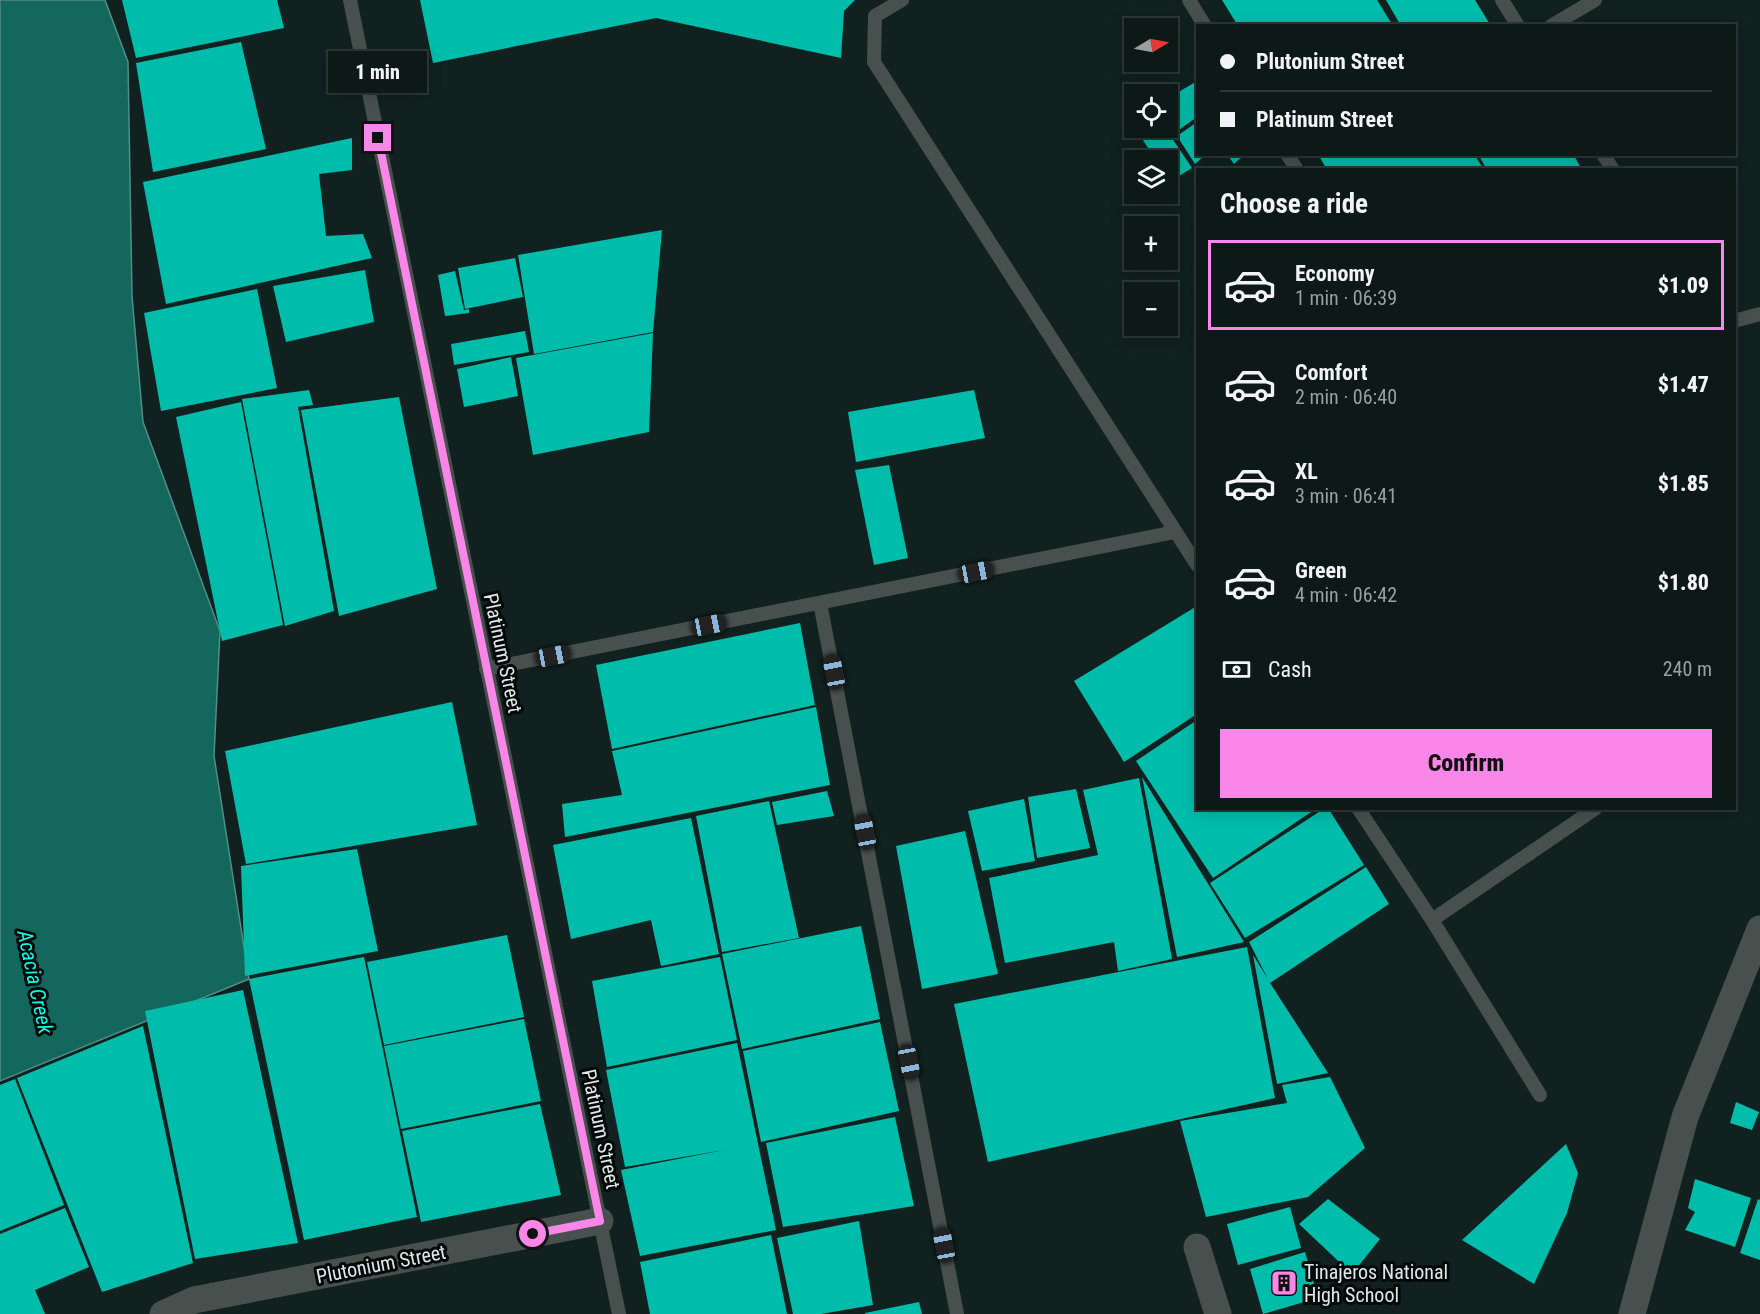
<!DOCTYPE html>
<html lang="en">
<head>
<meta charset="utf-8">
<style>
  :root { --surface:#0c1917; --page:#1a2624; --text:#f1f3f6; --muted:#9aa0a1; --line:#2c3836; --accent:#fa87e7 }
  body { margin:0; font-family:"Roboto Condensed",sans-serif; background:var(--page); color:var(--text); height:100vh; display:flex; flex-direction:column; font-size:22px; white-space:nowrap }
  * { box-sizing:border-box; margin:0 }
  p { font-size:20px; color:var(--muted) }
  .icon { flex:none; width:33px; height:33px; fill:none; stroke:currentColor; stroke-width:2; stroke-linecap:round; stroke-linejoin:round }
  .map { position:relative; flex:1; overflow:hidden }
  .details { position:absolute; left:1196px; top:168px; width:540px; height:642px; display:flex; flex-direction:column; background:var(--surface); border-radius:0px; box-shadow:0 3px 15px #0003,0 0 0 2px var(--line) }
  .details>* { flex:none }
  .top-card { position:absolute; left:1196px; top:24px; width:540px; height:132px; border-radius:0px; box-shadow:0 3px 15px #0003,0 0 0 2px var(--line); display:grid; align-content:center; height:132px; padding:0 24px; background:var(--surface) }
  .needle { width:39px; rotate:80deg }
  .buttons { position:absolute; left:1124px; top:18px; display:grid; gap:12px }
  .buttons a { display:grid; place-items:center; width:54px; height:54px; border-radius:0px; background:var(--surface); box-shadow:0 3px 15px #0003,0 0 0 2px var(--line); font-size:30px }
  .end { position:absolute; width:27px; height:27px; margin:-14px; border:8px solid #fa87e7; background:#111; box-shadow:0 0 0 3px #111 }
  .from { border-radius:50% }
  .bubble { position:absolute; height:42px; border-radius:0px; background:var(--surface); box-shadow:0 3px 15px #0003,0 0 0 2px var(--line); font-size:20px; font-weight:800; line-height:42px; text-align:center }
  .car { position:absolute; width:18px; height:36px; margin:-18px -9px; border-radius:8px; box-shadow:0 0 4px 2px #0007; background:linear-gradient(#222 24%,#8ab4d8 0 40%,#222 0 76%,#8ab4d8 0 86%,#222 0) }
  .top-card b { display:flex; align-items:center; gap:21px; height:57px; font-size:22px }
  .top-card b+b { border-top:2px solid var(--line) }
  .top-card i { width:15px; height:15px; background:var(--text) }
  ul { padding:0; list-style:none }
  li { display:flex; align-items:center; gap:18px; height:90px; margin:0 12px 9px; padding:0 12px; border:3px solid transparent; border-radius:0px }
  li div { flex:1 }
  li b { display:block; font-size:22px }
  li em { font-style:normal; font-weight:800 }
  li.current { border-color:var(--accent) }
  li>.icon { width:54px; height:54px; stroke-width:1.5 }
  h2 { padding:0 24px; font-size:27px; line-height:72px }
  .pay { display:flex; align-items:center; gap:15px; height:66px; padding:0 24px; font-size:22px }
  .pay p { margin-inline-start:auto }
  .primary-button { display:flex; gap:12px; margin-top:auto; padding:12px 24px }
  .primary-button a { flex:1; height:69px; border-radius:0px; background:var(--accent); color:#111; font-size:24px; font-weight:800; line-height:69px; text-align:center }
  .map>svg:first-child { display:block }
  .water { fill:#14675d; stroke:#518e86; stroke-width:1.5 }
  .building { fill:#00bcaa }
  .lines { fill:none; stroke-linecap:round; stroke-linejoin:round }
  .lane { stroke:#48504e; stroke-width:14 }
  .street { stroke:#48504e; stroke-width:27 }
  .route { stroke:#fa87e7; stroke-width:8 }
  .labels { text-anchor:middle; stroke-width:6; stroke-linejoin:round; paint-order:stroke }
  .street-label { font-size:20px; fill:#dfe9e7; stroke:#040908 }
  .poi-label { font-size:20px; fill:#dfe9e7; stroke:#040908; text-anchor:start }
  .water-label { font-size:21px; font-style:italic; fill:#0ffbe5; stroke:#040908 }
</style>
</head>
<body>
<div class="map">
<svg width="1760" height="1314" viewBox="0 0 1760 1314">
  <rect width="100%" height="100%" fill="#10211f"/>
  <path class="water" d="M0 0H105L128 62 132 296 143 422 220 631 214 756 249 979 0 1081Z"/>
  <g class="building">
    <path d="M122 0H277L284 28 136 58Z"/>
    <path d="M420 0H855L844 11 841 58 656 18 433 63Z"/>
    <path d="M1222 0H1377L1393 26H1238Z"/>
    <path d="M1386 0H1475L1491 26H1401Z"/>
    <path d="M241 42 266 149 153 172 136 63Z"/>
    <path d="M1197 81V117L1176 132 1167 118V99Z"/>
    <path d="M1197 122V154H1206L1195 164 1177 136Z"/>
    <path d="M1135 128H1165L1192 168 1169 182 1167 179V160H1156Z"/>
    <path d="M352 138V170L319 174 326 236 363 234 372 258 166 304 143 182Z"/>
    <path d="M1227 154H1245L1234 164Z"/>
    <path d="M1318 154H1474L1484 170H1327Z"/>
    <path d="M1478 154H1573L1582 170H1487Z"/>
    <path d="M662 230 653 332 534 354 518 255Z"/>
    <path d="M515 258 523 297 465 309 458 268Z"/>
    <path d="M365 270 374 322 286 342 273 286Z"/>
    <path d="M455 271 464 310 469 309V313L445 316 438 275Z"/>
    <path d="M257 289 277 388 161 411 144 313Z"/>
    <path d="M525 331 529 352 454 365 451 344Z"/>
    <path d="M653 333 649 432 533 455 516 358Z"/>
    <path d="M511 357 518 396 464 407 457 369Z"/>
    <path d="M309 390 313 405 298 407 334 611 285 626 242 399Z"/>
    <path d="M974 390 985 438 856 462 848 412Z"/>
    <path d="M399 397 437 589 339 616 301 410Z"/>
    <path d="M241 402 283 625 222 641 176 417Z"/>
    <path d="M889 465 908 558 874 565 855 470Z"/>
    <path d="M1197 606V714L1124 762 1074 681Z"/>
    <path d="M800 623 815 705 612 749 596 665Z"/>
    <path d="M452 702 477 825 246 864 225 751Z"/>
    <path d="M816 707 830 785 565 837 562 804 622 795 612 751Z"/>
    <path d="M1197 720V808H1317L1213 878 1136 761Z"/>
    <path d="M1142 777 1244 942 1177 957Z"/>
    <path d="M1139 778 1172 959 1118 971 1114 942 1005 963 989 878 1098 855 1083 790Z"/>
    <path d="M1076 789 1090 848 1037 858 1028 797Z"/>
    <path d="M827 791 834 816 777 825 772 802Z"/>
    <path d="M1024 799 1035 861 982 871 968 811Z"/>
    <path d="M769 801 799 938 722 952 696 816Z"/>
    <path d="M1325 808H1328L1364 865 1245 938 1210 883Z"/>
    <path d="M691 818 719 954 661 966 651 920 571 939 553 845Z"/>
    <path d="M965 831 998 974 922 989 896 846Z"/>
    <path d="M357 849 378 951 245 976 241 866Z"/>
    <path d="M1366 867 1389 904 1270 983 1328 1073 1277 1084 1253 955 1268 979 1249 942Z"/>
    <path d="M861 926 880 1019 742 1049 722 954Z"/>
    <path d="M507 935 524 1017 384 1045 367 962Z"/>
    <path d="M1247 947 1275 1098 988 1162 954 1004Z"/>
    <path d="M364 957 417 1217 304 1240 249 979Z"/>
    <path d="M720 957 737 1040 607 1067 592 981Z"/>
    <path d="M243 990 298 1243 195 1259 145 1011Z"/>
    <path d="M524 1019 541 1101 401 1129 384 1046Z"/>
    <path d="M880 1022 899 1111 761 1142 743 1051Z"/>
    <path d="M143 1026 193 1263 102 1292 17 1078Z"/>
    <path d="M737 1043 776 1230 640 1256 621 1170 724 1150 625 1167 606 1070Z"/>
    <path d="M1330 1077 1365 1148 1308 1197 1206 1217 1180 1121 1287 1103 1282 1085Z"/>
    <path d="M15 1079 64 1205 0 1231V1085Z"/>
    <path d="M1736 1102 1759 1112 1752 1130 1730 1123Z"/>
    <path d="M540 1104 561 1195 421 1222 402 1131Z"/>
    <path d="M895 1117 914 1206 783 1227 766 1143Z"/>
    <path d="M1566 1144 1578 1173 1567 1213 1534 1284 1462 1240Z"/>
    <path d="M1695 1179 1751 1198 1735 1247 1685 1230 1695 1212 1688 1208Z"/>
    <path d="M1328 1199 1380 1239 1352 1274 1299 1224Z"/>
    <path d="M1758 1199 1760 1200V1260L1740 1253Z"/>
    <path d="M1290 1207 1301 1248 1238 1265 1227 1224Z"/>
    <path d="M65 1208 89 1267 35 1290 45 1314H0V1234Z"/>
    <path d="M859 1221 873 1305 821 1314H793L777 1238Z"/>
    <path d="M771 1235 787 1314H650L640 1262Z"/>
    <path d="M1305 1252 1318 1298 1263 1314 1250 1269Z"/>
    <path d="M919 1302 922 1314H865V1313Z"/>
  </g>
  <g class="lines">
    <g class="lane">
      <path d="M350 0 619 1314"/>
      <path d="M902 0 875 16 874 62 1197 565"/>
      <path d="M1189 0 1205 26"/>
      <path d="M1502 0 1518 26"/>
      <path d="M1551 26 1595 0"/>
      <path d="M1287 154 1297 170"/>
      <path d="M1603 154 1613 170"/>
      <path d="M1734 321 1760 314"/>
      <path d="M820 603 957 1314"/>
      <path d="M486 669 1175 532"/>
      <path d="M1358 808 1432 920 1540 1095"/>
      <path d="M1432 920 1596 808"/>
    </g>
    <g class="street">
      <path d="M1197 1247 1218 1314"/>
      <path d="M163 1314 194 1300 600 1221"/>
      <path d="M1632 1314 1685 1117 1760 929"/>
    </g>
  </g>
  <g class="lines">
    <path class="route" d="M378 138 600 1221 533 1234"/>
  </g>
  <defs>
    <symbol id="building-square" viewBox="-11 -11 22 22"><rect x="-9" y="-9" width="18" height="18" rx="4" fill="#fa87e7" stroke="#040908"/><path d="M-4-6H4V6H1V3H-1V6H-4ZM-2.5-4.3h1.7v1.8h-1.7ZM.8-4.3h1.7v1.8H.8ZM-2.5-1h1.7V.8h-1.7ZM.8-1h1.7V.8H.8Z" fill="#111"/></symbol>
  </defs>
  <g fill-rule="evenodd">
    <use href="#building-square" x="1269" y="1268" width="30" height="30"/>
  </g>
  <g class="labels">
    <g class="street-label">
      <text transform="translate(503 653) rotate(78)" y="7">Platinum Street</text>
      <text transform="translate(601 1129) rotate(78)" y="7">Platinum Street</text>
      <text transform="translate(381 1264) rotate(-11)" y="7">Plutonium Street</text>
    </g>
    <g class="poi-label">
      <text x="1304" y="1279">Tinajeros National<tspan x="1304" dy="23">High School</tspan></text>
    </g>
    <g class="water-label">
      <text transform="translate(35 982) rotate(78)" y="7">Acacia Creek</text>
    </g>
  </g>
</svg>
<div class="buttons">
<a><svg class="needle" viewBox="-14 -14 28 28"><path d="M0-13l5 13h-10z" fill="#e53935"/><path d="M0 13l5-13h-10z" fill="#9aa0a1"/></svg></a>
<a><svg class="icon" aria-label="locate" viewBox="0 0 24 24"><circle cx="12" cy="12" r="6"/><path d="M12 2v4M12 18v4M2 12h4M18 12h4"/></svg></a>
<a><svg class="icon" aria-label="layers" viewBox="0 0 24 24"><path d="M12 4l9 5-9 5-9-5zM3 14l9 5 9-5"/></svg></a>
<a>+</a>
<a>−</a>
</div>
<i class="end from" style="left:533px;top:1234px"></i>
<i class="end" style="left:378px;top:138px"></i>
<div class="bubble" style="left:328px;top:51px;width:99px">1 min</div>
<i class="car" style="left:976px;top:572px;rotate:79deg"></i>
<i class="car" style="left:709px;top:625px;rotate:79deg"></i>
<i class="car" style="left:553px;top:656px;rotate:79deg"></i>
<i class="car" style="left:834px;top:672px;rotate:349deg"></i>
<i class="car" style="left:865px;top:832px;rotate:349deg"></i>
<i class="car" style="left:909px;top:1062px;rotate:169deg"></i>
<i class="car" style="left:944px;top:1245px;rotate:349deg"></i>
<div class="top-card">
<b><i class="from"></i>Plutonium Street</b>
<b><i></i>Platinum Street</b>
</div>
<section class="details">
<h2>Choose a ride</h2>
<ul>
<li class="current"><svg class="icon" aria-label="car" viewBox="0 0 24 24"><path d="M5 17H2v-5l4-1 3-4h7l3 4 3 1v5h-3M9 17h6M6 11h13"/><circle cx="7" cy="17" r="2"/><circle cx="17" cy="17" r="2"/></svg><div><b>Economy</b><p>1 min · 06:39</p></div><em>$1.09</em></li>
<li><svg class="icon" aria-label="car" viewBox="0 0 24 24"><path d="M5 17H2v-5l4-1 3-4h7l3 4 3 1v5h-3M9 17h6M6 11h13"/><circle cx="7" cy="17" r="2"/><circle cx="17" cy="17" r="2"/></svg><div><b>Comfort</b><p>2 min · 06:40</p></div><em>$1.47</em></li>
<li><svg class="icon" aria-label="car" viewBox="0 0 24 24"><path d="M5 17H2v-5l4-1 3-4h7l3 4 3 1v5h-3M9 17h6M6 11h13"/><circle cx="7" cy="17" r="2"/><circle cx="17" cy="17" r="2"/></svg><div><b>XL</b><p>3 min · 06:41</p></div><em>$1.85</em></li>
<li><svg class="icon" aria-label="car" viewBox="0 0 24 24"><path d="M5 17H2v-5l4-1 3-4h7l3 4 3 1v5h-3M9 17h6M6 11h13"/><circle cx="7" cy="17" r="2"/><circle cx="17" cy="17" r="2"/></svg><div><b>Green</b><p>4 min · 06:42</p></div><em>$1.80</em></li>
</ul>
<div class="pay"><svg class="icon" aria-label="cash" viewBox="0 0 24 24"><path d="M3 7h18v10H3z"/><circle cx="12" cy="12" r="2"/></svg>Cash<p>240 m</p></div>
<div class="primary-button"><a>Confirm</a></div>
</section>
</div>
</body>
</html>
